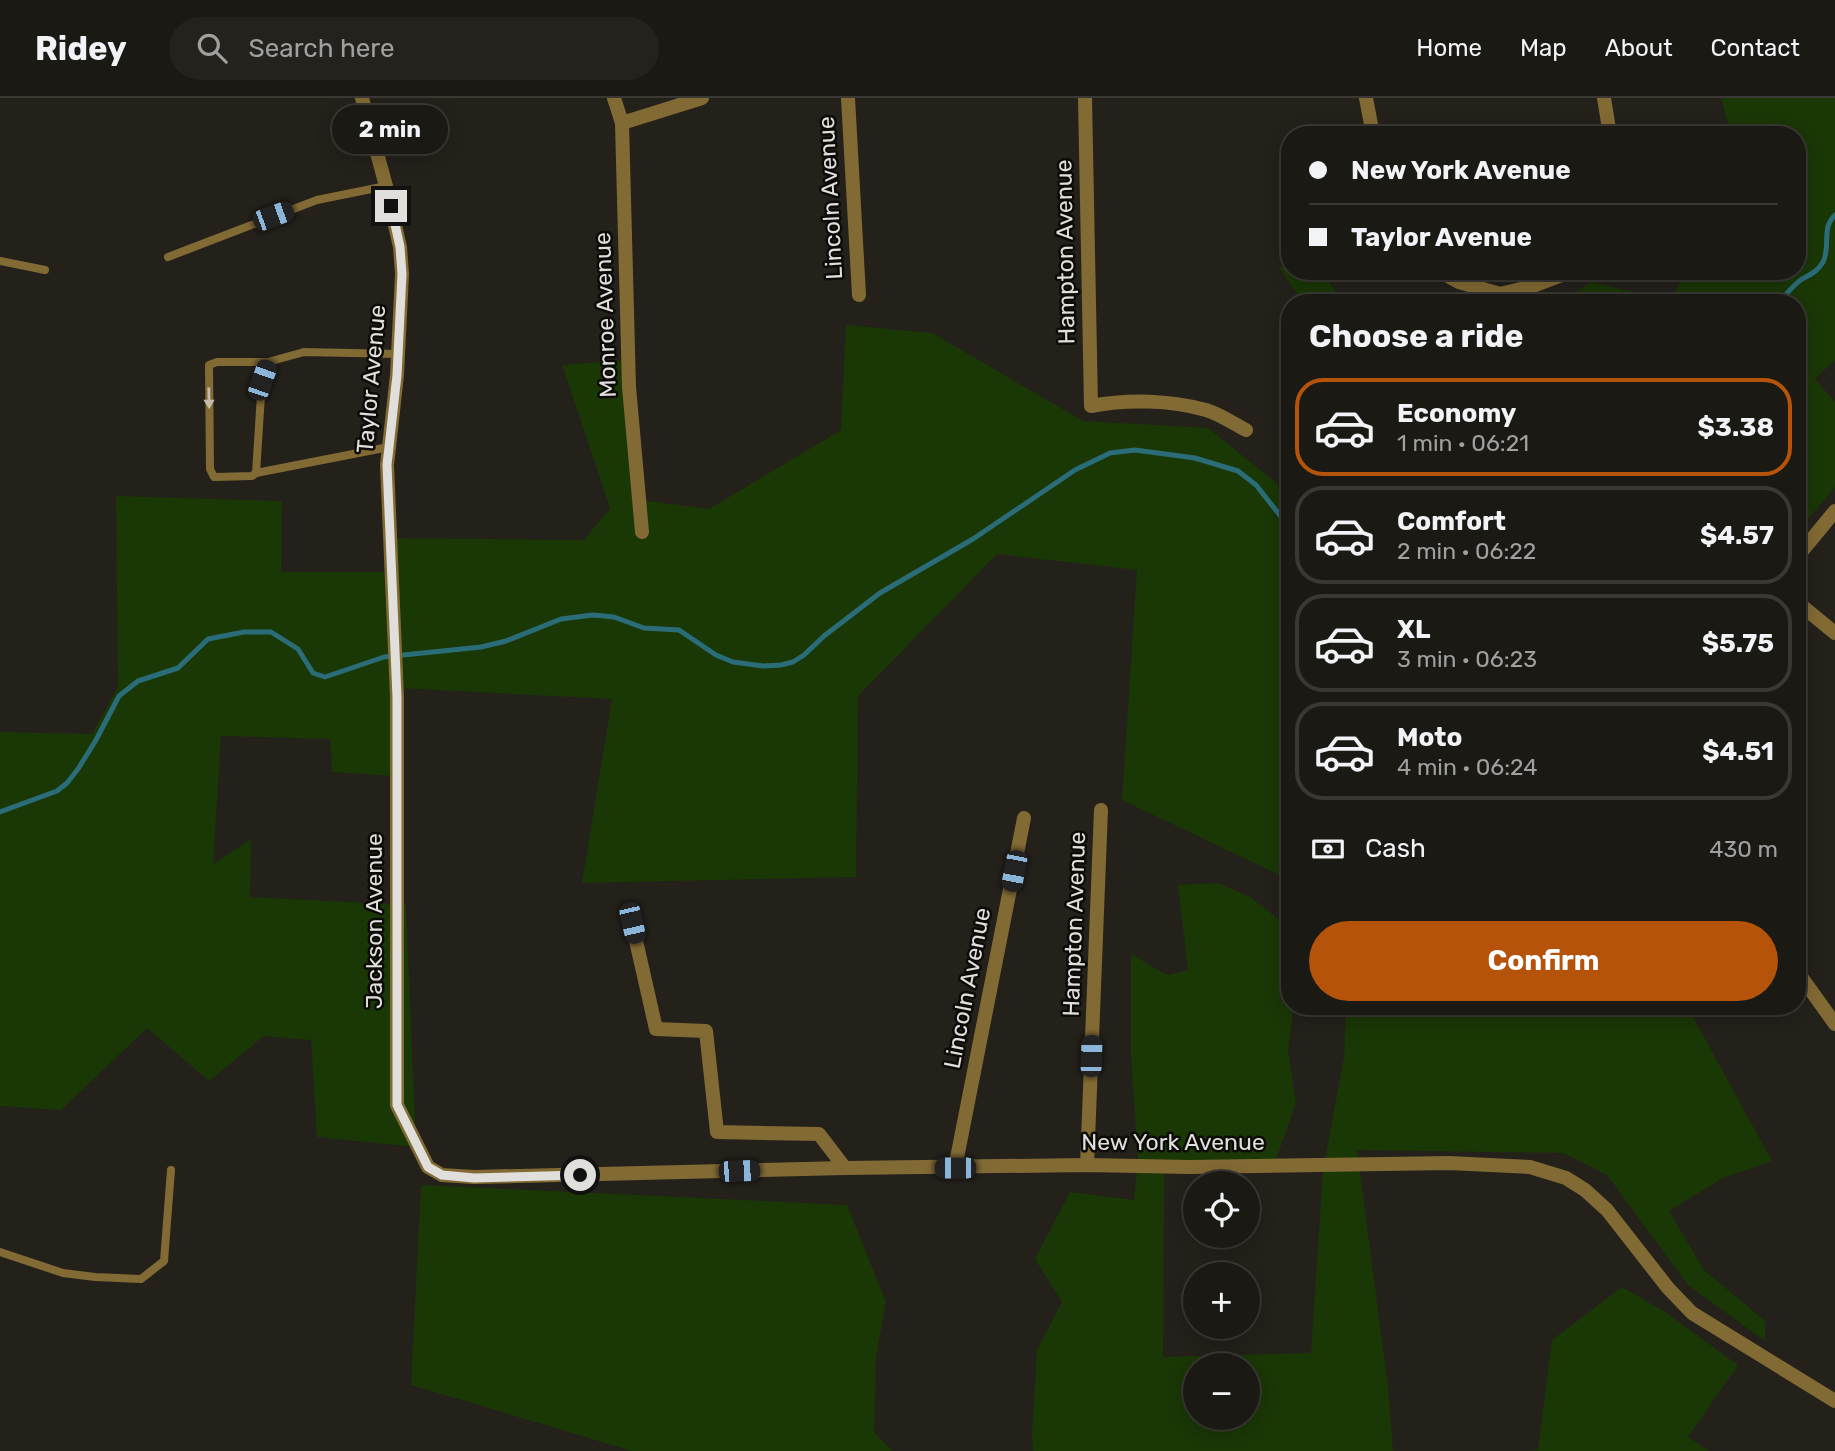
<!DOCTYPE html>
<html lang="en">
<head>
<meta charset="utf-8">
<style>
  :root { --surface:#1b1914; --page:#24221d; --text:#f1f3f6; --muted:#a0a0a0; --line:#393834; --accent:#b45309 }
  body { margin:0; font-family:Rubik,sans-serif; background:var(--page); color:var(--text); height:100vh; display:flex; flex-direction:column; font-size:26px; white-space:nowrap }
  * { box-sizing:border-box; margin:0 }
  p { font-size:23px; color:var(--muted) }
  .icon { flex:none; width:38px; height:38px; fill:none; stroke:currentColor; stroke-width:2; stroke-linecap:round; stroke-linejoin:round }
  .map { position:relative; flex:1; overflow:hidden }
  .side { position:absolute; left:1281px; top:196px; width:525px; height:721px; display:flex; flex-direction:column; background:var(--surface); border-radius:28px; box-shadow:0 4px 18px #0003,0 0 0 2px var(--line) }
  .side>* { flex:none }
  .top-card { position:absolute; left:1281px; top:28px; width:525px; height:154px; border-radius:28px; box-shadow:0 4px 18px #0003,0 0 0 2px var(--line); display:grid; align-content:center; height:154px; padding:0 28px; background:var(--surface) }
  .buttons { position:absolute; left:1183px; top:1073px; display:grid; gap:14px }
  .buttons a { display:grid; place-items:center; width:77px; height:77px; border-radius:50%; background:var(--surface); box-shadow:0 4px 18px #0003,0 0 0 2px var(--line); font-size:35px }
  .end { position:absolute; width:32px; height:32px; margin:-16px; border:9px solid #e0dfdb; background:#111; box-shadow:0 0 0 4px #111 }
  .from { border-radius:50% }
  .bubble { position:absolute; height:49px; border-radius:24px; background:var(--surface); box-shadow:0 4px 18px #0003,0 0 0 2px var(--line); font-size:23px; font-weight:700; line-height:49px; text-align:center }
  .car { position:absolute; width:21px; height:42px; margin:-21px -10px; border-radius:9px; box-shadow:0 0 5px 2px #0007; background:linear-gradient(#222 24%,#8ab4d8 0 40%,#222 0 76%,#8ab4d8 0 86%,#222 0) }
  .top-card b { display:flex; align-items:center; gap:24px; height:66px; font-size:26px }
  .top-card b+b { border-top:2px solid var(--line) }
  .top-card i { width:18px; height:18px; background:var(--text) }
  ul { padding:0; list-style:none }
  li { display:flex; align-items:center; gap:21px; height:98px; margin:0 14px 10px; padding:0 14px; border:4px solid var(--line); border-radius:28px }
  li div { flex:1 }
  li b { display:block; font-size:26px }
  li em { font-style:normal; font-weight:700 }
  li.current { border-color:var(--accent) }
  li>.icon { width:63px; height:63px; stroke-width:1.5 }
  h2 { padding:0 28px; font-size:32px; line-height:84px }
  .pay { display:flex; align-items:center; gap:18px; height:77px; padding:0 28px; font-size:26px }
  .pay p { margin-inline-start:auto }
  .action { display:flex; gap:14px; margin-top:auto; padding:14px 28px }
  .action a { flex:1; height:80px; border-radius:42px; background:var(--accent); color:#fff; font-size:28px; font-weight:700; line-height:80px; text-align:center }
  header { display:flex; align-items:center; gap:42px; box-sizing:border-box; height:98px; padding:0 35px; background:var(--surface); border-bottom:2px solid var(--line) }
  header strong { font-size:33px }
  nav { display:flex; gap:38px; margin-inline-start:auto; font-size:24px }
  .search { width:490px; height:63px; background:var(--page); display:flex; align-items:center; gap:18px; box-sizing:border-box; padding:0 24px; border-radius:38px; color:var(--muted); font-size:26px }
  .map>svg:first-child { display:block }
  .green { fill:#1a3706; fill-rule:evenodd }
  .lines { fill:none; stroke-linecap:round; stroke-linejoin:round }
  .stream { stroke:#2a6d78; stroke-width:5 }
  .service { stroke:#826a34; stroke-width:8 }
  .minor { stroke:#826a34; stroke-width:14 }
  .oneway { fill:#c4bca9 }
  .route { stroke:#e0dfdb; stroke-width:9 }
  .labels { text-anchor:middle; stroke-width:5; stroke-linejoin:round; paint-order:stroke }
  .street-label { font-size:23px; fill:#e0dfdb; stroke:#0c0b08 }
</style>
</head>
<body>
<header>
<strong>Ridey</strong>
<div class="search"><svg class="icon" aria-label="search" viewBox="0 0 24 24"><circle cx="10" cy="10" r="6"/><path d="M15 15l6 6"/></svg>Search here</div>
<nav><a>Home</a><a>Map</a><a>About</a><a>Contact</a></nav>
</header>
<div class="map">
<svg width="1835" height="1353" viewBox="0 0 1835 1353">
  <rect width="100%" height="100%" fill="#24211b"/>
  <g class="green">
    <path d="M1721 0H1835V262L1815 281 1835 304V389L1797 434V205H1560L1591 184 1671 203 1685 173H1797V37H1731Z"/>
    <path d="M1290 165V173H1323L1342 205H1304L1279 170Z"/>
    <path d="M846 227 932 235 1083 323 1208 330 1290 396V782L1122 702 1137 472 997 456 858 598 856 779 582 785 612 601 398 590 393 678 332 674 330 641 221 638 213 766 251 741 250 799 406 807 416 1049 317 1039 311 942 264 938 209 983 147 930 61 1012 0 1008V634L92 636 118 589 116 398 282 403 281 474H396L394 440 584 442 610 410 562 267 627 262 639 402 709 411 841 332Z"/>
    <path d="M1218 785 1250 799 1281 823 1290 872V908H1294L1288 952 1296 1005 1272 1073 1164 1072 1163 1259 1311 1255 1323 1073 1344 959 1346 908H1687L1772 1063 1723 1080 1669 1113 1704 1172 1765 1223V1243L1688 1187 1607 1077 1563 1055 1357 1052 1388 1289 1393 1353H1033L1032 1336 1037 1252 1062 1204 1035 1161 1070 1094 1134 1102 1138 1063 1131 958V856L1167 877 1188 872 1178 787ZM1195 1267H1248V1320H1195Z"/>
    <path d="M421 1087 847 1107 886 1204 876 1258 874 1334 892 1353H632L411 1287Z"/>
    <path d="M1622 1189 1662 1212 1738 1267 1688 1339 1709 1353H1525L1538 1352 1552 1242Z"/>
  </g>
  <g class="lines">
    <g class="stream">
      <path d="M1778 205C1786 197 1793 187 1802 181 1811 176 1817 174 1823 164 1831 148 1821 130 1835 117"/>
      <path d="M0 714 57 693 67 685 78 671 96 642 119 598 138 583 178 570 208 541 244 534H271L298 551 313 575 325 579 384 559 481 549 506 543 561 521 593 517 614 519 644 530 679 532 716 557 733 564 763 568 781 567 793 564 804 557 824 538 880 495 973 441 1075 372 1110 355 1135 352 1195 360 1238 373 1256 387 1290 430"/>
    </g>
    <g class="service">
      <path d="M168 159 317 102 386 88"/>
      <path d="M0 163 45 172"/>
      <path d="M268 264 262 282 256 375 252 378 214 379 210 371 209 267 217 264H268L304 254 398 256"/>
      <path d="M256 375 389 349"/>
      <path d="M0 1154 63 1175 95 1179 141 1181 164 1163 171 1072"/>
    </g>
    <g class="minor">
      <path d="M362 0 386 88 400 149 402 176 397 277 387 367 397 599V1007L428 1069 442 1077 474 1079 845 1070 1087 1067 1190 1069 1449 1065 1530 1069 1566 1080 1585 1092 1607 1112 1668 1190 1692 1215 1835 1303"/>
      <path d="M614 0 622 25 629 289 642 434"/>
      <path d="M848 0 859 197"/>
      <path d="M1085 0 1091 308C1128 301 1170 302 1206 312 1220 316 1234 326 1246 332"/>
      <path d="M1366 0 1373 37"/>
      <path d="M1604 0 1610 37"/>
      <path d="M622 25 702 0"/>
      <path d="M1439 173 1459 184 1500 196 1533 188 1562 177 1566 173"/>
      <path d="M1797 459 1835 413"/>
      <path d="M1797 504 1835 535"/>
      <path d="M632 825 656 931 706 933 717 1034 819 1036 845 1070"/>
      <path d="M1797 873 1835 926"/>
      <path d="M1087 1067 1101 712"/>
      <path d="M955 1070 1024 720"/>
    </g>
  </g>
  <defs><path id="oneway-solid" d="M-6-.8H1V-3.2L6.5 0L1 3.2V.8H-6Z" transform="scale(1.75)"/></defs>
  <use class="oneway" href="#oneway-solid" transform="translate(209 300) rotate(89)"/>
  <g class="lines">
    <path class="route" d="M391 108 400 149 402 176 397 277 387 367 397 599V1007L428 1069 442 1077 474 1080 580 1077"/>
  </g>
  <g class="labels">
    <g class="street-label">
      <text transform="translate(830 100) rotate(-93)" y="8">Lincoln Avenue</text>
      <text transform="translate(1065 154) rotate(-91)" y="8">Hampton Avenue</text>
      <text transform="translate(605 217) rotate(-92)" y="8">Monroe Avenue</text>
      <text transform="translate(371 281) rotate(-85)" y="8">Taylor Avenue</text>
      <text transform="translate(374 823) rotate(-90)" y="8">Jackson Avenue</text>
      <text transform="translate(1074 826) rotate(-88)" y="8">Hampton Avenue</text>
      <text transform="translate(967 890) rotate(-79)" y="8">Lincoln Avenue</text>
      <text x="1173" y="1052">New York Avenue</text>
    </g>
  </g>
</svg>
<div class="buttons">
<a><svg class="icon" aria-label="locate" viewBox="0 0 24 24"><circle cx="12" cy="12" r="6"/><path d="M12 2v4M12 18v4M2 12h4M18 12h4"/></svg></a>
<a>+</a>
<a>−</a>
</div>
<i class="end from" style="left:580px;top:1077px"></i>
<i class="end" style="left:391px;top:108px"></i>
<div class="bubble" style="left:332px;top:7px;width:116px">2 min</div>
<i class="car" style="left:273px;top:118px;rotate:70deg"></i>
<i class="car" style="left:262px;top:282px;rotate:19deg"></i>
<i class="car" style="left:1014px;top:773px;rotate:191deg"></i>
<i class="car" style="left:632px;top:825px;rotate:167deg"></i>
<i class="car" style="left:1091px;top:958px;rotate:2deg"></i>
<i class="car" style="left:955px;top:1070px;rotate:270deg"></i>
<i class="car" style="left:739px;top:1073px;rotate:88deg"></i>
<div class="top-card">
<b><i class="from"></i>New York Avenue</b>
<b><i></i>Taylor Avenue</b>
</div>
<section class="side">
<h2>Choose a ride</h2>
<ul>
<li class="current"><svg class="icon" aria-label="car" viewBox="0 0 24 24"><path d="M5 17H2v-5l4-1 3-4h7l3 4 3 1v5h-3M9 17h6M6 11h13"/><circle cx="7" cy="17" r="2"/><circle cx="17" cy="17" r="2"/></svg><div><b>Economy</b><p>1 min · 06:21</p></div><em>$3.38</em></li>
<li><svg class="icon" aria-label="car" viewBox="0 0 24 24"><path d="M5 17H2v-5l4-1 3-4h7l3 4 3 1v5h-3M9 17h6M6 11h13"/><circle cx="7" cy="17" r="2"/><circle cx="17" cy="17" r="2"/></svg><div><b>Comfort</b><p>2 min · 06:22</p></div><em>$4.57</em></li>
<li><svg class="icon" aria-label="car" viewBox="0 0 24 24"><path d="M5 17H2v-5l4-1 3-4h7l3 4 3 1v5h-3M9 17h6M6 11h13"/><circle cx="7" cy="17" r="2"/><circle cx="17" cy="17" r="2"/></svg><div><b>XL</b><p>3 min · 06:23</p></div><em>$5.75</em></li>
<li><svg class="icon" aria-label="car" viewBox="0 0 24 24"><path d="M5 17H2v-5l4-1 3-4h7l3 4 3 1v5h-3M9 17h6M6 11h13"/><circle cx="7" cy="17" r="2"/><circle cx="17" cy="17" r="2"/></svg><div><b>Moto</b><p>4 min · 06:24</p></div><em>$4.51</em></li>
</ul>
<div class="pay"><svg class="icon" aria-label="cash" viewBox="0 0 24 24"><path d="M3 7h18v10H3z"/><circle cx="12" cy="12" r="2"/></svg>Cash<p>430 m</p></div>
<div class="action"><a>Confirm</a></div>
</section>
</div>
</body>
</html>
